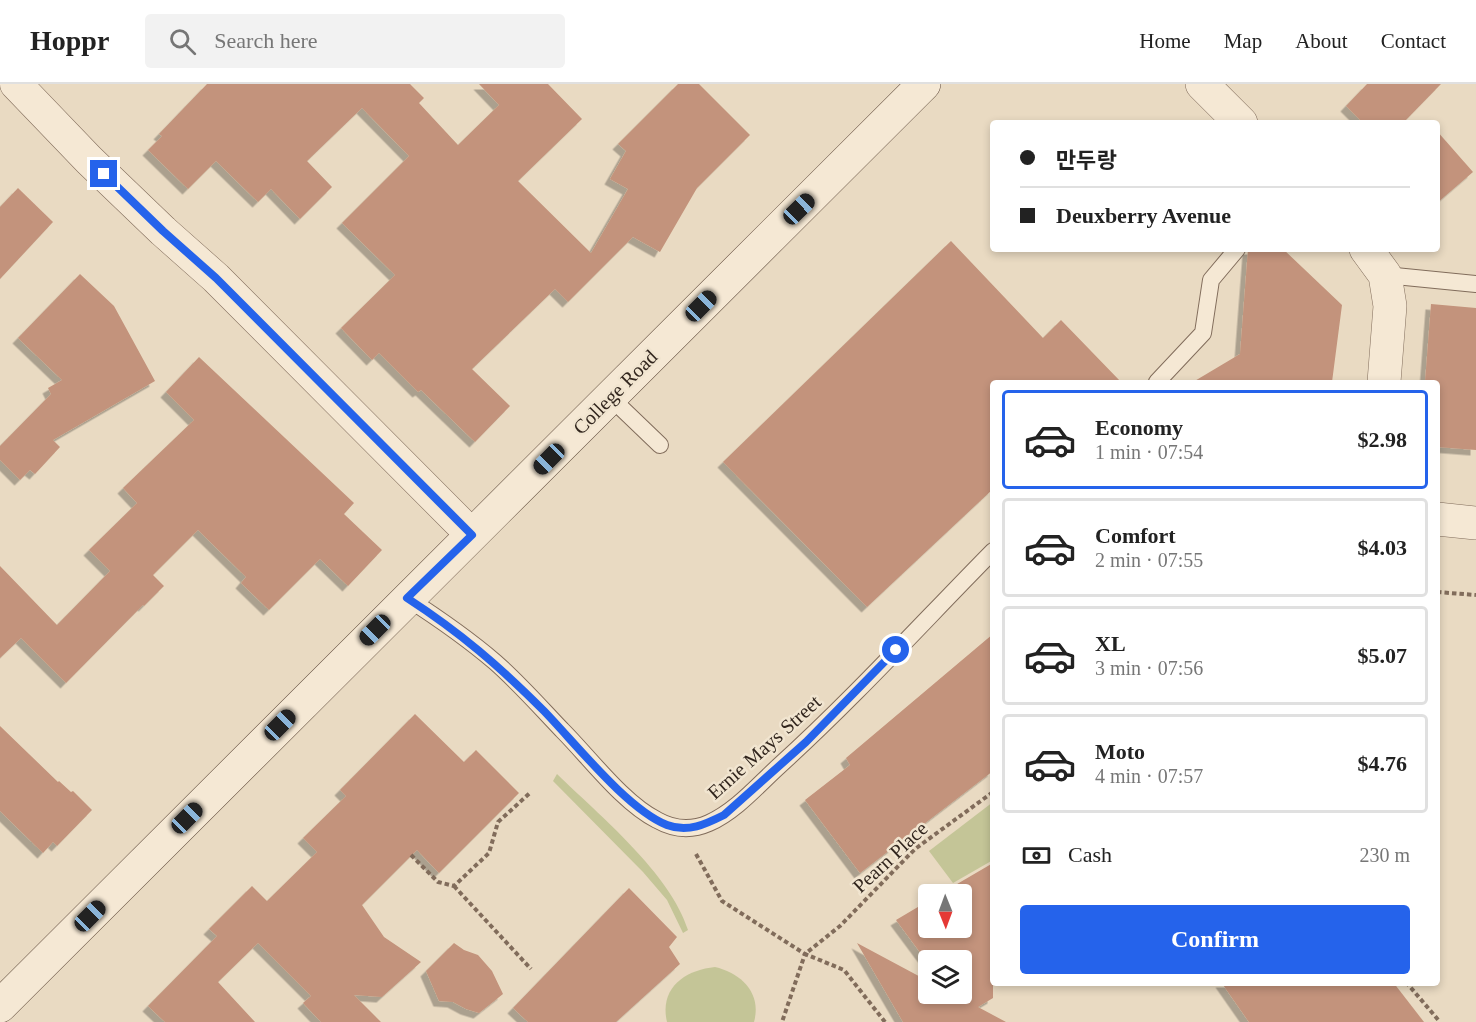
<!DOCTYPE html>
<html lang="en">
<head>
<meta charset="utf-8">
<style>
  :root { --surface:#fff; --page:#f2f2f2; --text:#222; --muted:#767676; --line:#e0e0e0; --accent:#2563eb }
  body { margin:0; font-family:"Times New Roman","Noto Sans KR",serif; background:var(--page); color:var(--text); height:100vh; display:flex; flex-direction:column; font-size:22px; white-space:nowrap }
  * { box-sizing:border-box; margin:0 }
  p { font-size:20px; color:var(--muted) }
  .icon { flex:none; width:33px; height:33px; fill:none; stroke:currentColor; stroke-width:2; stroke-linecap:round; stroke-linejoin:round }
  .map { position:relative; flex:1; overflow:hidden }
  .side { position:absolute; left:990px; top:296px; width:450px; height:606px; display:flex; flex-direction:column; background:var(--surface); border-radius:6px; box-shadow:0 3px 9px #0003 }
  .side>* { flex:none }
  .banner { position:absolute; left:990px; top:36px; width:450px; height:132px; border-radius:6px; box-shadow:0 3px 9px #0003; display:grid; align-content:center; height:132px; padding:0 30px; background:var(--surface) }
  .needle { width:39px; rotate:179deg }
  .fabs { position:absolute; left:918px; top:800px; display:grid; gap:12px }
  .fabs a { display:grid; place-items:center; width:54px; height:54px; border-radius:6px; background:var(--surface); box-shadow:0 3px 9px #0003; font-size:30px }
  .end { position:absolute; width:27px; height:27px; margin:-14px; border:8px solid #2563eb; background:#fff; box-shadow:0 0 0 3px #fff }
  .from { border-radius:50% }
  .car { position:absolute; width:18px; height:36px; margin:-18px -9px; border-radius:8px; box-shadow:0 0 4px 2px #0007; background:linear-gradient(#222 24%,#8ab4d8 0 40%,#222 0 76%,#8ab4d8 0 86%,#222 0) }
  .banner b { display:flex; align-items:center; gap:21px; height:57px; font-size:22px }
  .banner b+b { border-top:2px solid var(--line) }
  .banner i { width:15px; height:15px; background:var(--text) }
  ul { padding:10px 0 0; list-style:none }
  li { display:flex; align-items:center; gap:18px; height:99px; margin:0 12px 9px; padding:0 18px; border:3px solid var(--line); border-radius:6px }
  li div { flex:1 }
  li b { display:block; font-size:22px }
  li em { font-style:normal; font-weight:600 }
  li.active { border-color:var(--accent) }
  li>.icon { width:54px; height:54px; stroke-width:1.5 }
  .pay { display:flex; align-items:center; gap:15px; height:66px; padding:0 30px; font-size:22px }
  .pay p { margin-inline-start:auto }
  .cta { display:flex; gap:12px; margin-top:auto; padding:12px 30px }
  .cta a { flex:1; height:69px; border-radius:6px; background:var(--accent); color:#fff; font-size:24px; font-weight:600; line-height:69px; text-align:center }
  header { display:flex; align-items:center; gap:36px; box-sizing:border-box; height:84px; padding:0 30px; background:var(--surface); border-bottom:2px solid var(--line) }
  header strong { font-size:28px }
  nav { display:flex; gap:33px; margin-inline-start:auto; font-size:21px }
  .search { width:420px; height:54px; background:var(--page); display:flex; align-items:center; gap:15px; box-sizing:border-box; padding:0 21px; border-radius:6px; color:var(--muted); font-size:22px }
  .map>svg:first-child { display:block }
  .green { fill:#c4c597 }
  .building { fill:#c3937b; filter:url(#shadow) }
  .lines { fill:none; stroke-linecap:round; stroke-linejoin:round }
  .service-casing { stroke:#816c5b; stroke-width:18 }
  .minor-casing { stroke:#816c5b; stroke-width:33 }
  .tertiary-casing { stroke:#816c5b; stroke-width:34 }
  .secondary-casing { stroke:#624d3e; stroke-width:34 }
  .path { stroke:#816c5b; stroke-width:4; stroke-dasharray:4.5 3; stroke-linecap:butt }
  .service { stroke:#f5e8d4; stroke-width:16 }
  .minor { stroke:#f5e8d4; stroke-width:32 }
  .tertiary { stroke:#f5e8d4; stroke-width:33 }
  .secondary { stroke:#f5e8d4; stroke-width:33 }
  .route { stroke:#2563eb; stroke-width:8 }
  .labels { text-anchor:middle; stroke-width:5; stroke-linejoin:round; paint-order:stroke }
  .street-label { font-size:20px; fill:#32261e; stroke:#f1e5d0 }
</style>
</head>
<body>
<header>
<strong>Hoppr</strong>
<div class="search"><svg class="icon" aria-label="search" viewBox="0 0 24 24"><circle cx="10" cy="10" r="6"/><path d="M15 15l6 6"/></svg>Search here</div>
<nav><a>Home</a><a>Map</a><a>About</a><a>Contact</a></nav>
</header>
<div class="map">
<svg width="1476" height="938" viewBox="0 0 1476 938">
  <defs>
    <filter id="shadow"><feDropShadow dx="-5.5" dy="5.5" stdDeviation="0" flood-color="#0004"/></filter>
  </defs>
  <rect width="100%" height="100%" fill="#e9dac2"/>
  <g class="green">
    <path d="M557 690C600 732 670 789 688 846L683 849 667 816 643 788 553 697Z"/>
    <path d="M993 718V776L953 799 929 767Z"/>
    <path d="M715 883C741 889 762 909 754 938H667C659 904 685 886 715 883Z"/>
  </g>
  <g class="building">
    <path d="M207 0H410L424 14 419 19 458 61 499 21 479 0H548L582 35 518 97 591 169 628 105 610 95 626 67 618 60 678 0H699L750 51 697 104 660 168 633 153 568 218 555 205 472 285 510 322 475 358 421 306 418 308 379 269 372 276 341 244 395 191 342 139 409 72 362 24 307 77 332 103 300 135 271 105 258 118 216 77 188 105 148 66 162 52 159 50Z"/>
    <path d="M1367 0H1441L1403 39H1363L1346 22Z"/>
    <path d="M1437 47 1473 88 1437 119Z"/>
    <path d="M18 104 53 138 0 195V123Z"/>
    <path d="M951 157 1043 254 1061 236 1121 298H993V405L867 523 723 378Z"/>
    <path d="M1248 165H1283L1342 221 1332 298H1193L1240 270Z"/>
    <path d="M80 190 114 222 155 297 53 356 60 363 35 390 30 386 20 396 0 376V362L51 310 48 304 62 296 18 254Z"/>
    <path d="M1431 220 1476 224V366L1437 363V298H1425Z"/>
    <path d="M199 273 354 419 344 430 382 466 348 502 320 475 269 526 241 499 246 493 198 446 153 491 164 502 144 522 143 521 66 599 21 554 0 574V482L57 541 110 487 89 466 137 419 123 404 194 336 166 308Z"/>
    <path d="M993 550V687L860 789 805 716 850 681 846 674Z"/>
    <path d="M415 630 464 678 476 666 519 709 439 789 417 766 362 821 384 853 421 878 382 913 354 911 381 938H321L303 919 311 912 258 859 218 898 255 938H165L148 922 217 852 209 845 252 802 267 817 317 768 303 754 346 712 340 706Z"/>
    <path d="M0 642 58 698 59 697 71 708 73 707 92 726 57 762 53 758 43 769 0 727Z"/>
    <path d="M993 779V914L978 923 1006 938H903L857 859 928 897V909H962V876H928V879L896 836 928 817V843H962V810H940Z"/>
    <path d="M629 804 677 853 669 863 680 880 616 938H528L513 924Z"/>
    <path d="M454 859 464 866 478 871 492 887 503 910 479 929 466 925 453 918 439 917 426 887Z"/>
    <path d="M1221 898H1393L1424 938H1249Z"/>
  </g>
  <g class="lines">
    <defs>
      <g id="service">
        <path d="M1385 191 1476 200"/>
        <path d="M1157 298 1203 249 1211 196 1237 165"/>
        <path d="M610 313 660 361"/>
        <path d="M407 514C438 534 467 554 495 578 519 599 540 623 562 646 589 673 623 719 657 736 673 745 691 747 709 739 736 727 758 701 779 682 854 614 922 539 993 467"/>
      </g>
      <path id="minor" d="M16 0 89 76 163 147 216 194 472 451"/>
      <g id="tertiary">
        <path d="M1202 0 1241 39"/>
        <path d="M1366 165 1385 191 1390 222 1384 298"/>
        <path d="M1437 435 1476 439"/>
      </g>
      <path id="secondary" d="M0 922 924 0"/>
    </defs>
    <use href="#service" class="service-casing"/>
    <use href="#minor" class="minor-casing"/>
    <use href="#tertiary" class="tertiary-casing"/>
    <use href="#secondary" class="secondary-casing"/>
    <g class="path">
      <path d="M1437 508 1476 511"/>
      <path d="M696 770 722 817 805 870 782 938"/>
      <path d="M411 771 438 798 454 802 489 769 498 738 531 708"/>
      <path d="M454 802 531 885"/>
      <path d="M1406 898 1440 938"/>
      <path d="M885 938 844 886 805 870 840 842 915 765 993 708"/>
    </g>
    <use href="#service" class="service"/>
    <use href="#minor" class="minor"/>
    <use href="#tertiary" class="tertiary"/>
    <use href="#secondary" class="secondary"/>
  </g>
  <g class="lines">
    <path class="route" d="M104 90 163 147 216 194 472 451 407 514C461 549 499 582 544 627 576 660 627 725 667 741 688 749 706 740 724 731L806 658 896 566"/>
  </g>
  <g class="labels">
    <g class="street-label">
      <text transform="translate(615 308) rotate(-45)" y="7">College Road</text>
      <text transform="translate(764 663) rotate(-42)" y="7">Ernie Mays Street</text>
      <text transform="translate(890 773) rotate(-43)" y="7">Pearn Place</text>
    </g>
  </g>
</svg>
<div class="fabs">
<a><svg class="needle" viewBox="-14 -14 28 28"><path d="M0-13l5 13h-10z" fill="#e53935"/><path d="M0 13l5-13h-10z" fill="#767676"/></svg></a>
<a><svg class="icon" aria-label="layers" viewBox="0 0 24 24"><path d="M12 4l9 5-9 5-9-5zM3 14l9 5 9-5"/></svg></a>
</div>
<i class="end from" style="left:896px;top:566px"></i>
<i class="end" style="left:104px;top:90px"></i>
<i class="car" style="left:799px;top:125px;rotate:46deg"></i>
<i class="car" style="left:701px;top:222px;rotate:45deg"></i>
<i class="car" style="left:549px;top:375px;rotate:225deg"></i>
<i class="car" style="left:375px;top:546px;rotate:225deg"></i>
<i class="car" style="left:280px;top:641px;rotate:45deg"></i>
<i class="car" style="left:187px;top:734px;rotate:45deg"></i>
<i class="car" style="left:90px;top:832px;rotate:45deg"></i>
<div class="banner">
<b><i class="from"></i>만두랑</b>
<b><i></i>Deuxberry Avenue</b>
</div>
<section class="side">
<ul>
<li class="active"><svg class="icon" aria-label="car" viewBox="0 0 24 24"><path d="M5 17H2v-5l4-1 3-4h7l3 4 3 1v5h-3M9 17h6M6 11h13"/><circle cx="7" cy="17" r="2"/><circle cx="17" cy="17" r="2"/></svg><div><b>Economy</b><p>1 min · 07:54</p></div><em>$2.98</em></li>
<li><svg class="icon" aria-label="car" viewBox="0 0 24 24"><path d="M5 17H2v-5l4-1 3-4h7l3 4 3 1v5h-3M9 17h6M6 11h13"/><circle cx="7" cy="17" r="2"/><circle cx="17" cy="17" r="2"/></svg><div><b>Comfort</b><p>2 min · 07:55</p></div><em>$4.03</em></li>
<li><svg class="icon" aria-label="car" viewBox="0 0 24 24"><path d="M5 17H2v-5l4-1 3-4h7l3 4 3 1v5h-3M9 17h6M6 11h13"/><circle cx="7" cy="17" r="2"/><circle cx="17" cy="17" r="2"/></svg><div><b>XL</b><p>3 min · 07:56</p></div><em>$5.07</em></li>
<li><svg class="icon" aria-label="car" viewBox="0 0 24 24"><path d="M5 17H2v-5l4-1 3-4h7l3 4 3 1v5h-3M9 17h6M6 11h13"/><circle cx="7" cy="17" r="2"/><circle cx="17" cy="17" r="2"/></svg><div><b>Moto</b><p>4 min · 07:57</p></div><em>$4.76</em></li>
</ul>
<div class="pay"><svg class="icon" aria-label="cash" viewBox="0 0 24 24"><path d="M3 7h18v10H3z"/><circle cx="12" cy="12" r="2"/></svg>Cash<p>230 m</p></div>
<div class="cta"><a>Confirm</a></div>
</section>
</div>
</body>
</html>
